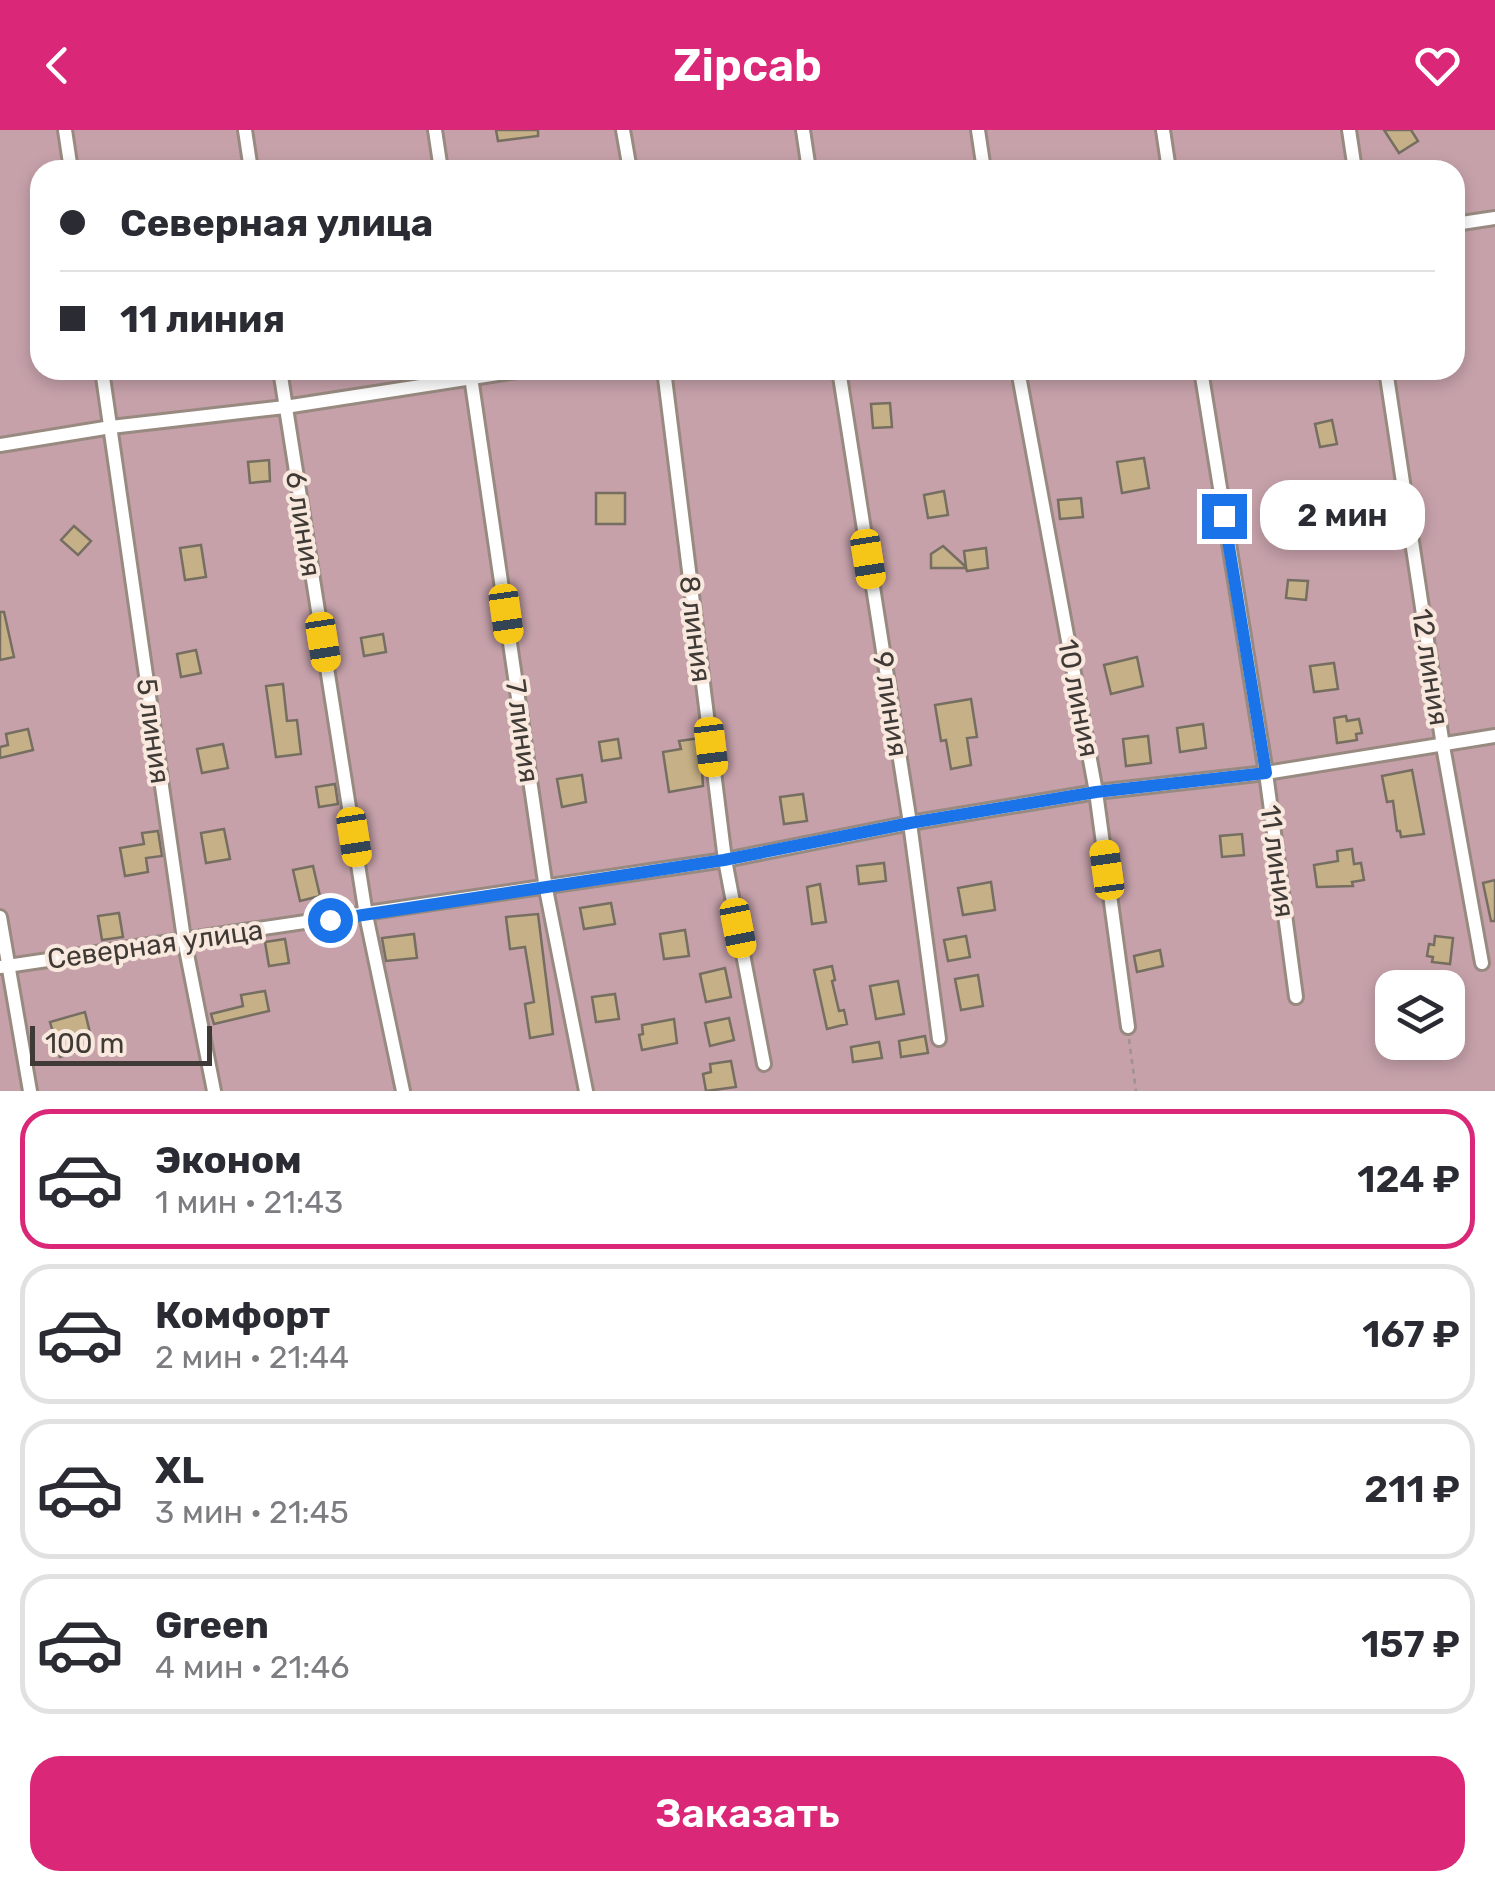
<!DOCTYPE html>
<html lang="ru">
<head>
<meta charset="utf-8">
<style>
  :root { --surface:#fff; --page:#f2f2f3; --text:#2b2b33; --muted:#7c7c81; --line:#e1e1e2; --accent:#db2777 }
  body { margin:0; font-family:Rubik,sans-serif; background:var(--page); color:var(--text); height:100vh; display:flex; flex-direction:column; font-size:38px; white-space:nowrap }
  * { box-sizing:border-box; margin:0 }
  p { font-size:32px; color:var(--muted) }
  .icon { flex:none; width:55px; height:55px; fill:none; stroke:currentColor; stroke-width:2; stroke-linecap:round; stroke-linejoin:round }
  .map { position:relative; height:961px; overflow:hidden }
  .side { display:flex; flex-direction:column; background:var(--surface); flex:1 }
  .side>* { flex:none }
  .top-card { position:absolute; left:30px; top:30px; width:1435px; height:220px; border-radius:30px; box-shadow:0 5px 15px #0003; display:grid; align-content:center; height:220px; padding:0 30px; background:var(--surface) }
  .buttons { position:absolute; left:1375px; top:840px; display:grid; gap:20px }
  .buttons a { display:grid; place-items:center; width:90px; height:90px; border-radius:20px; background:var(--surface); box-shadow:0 5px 15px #0003; font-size:50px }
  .scale { position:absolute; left:30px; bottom:25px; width:182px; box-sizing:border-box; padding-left:10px; border:5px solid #403a36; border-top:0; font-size:28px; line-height:35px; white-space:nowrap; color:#403a36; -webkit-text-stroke:8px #f8e8de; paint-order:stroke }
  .end { position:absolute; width:45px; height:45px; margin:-22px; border:12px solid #1a73e8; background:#fff; box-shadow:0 0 0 5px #fff }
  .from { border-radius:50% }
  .bubble { position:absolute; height:70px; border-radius:30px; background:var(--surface); box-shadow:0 5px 15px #0003; font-size:32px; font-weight:600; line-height:70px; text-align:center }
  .car { position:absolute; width:30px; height:60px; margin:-30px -15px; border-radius:12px; box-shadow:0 0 8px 2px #0007; background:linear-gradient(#f5c518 24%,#345 0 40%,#f5c518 0 76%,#345 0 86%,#f5c518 0) }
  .top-card b { display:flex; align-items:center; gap:35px; height:95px; font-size:38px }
  .top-card b+b { border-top:2px solid var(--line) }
  .top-card i { width:25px; height:25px; background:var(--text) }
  ul { padding:18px 0 0; list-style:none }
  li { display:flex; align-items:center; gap:30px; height:140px; margin:0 20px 15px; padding:0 10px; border:5px solid var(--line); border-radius:30px }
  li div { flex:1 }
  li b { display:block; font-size:38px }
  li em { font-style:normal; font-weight:600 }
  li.selected { border-color:var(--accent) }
  li>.icon { width:90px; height:90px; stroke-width:1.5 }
  .cta { display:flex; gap:20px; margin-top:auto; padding:20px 30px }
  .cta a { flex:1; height:115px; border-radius:30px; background:var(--accent); color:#fff; font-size:40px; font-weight:600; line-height:115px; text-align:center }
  header { display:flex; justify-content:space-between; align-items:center; height:130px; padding:0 30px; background:var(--accent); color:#fff; font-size:45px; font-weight:600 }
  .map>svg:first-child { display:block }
  .green { fill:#c6a1aa; fill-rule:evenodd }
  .building { fill:#c6b087; stroke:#756e61; stroke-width:2.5 }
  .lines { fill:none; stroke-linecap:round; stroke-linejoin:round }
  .street-casing { stroke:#988a80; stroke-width:18 }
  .path { stroke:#9e928b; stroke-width:2.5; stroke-dasharray:5 5; stroke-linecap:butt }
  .street { stroke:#fff; stroke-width:12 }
  .route { stroke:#1a73e8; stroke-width:12 }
  .labels { text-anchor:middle; stroke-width:8; stroke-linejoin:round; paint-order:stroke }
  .street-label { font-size:28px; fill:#403a36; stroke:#f8e8de }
</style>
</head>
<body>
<header><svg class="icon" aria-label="back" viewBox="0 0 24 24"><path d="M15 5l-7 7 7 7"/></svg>Zipcab<svg class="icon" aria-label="heart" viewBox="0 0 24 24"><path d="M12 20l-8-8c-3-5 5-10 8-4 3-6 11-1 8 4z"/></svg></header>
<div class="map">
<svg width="1495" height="961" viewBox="0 0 1495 961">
  <rect width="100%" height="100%" fill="#ebdbd1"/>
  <path class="green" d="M0 0H1495V961H0ZM40 40H1455V240H40ZM1392 858H1448V912H1392Z"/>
  <g class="building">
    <path d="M496 0H538V6L498 11Z"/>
    <path d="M1384 0H1411L1418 11 1399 23Z"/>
    <path d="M890 273 892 297 873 298 871 274Z"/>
    <path d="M1332 290 1337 314 1320 317 1315 294Z"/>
    <path d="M1144 328 1149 358 1122 363 1117 332Z"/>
    <path d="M269 330 270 351 250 353 248 332Z"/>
    <path d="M944 361 948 385 928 388 924 365Z"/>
    <rect x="596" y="363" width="29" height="31"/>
    <path d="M1081 368 1083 387 1060 389 1058 370Z"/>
    <path d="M74 396 91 411 78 425 61 410Z"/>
    <path d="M201 415 206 447 185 450 180 418Z"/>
    <path d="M943 416 966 437 964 421 986 418 988 438 967 441 966 438H931V424Z"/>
    <path d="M1288 450 1308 451 1306 470 1286 468Z"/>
    <path d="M0 482H4L14 527 0 530Z"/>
    <path d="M383 504 386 522 364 526 361 508Z"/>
    <path d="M196 520 201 543 181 547 177 524Z"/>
    <path d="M1137 527 1143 556 1111 564 1104 535Z"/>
    <path d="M1334 533 1338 559 1314 562 1310 536Z"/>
    <path d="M283 554 287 591 297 590 301 624 276 627 266 556Z"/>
    <path d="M971 569 977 607 967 608 971 635 951 639 946 610 941 611 935 575Z"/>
    <path d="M1346 586 1347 591 1359 589 1362 603 1356 604 1357 610 1337 613 1334 588Z"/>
    <path d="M1203 594 1206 618 1180 622 1177 598Z"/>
    <path d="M28 599 33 620 0 628V617L8 615 6 604Z"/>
    <path d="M1148 606 1151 633 1126 636 1123 609Z"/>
    <path d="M700 608 703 656 669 662 663 622 681 619 679 611Z"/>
    <path d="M618 609 621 628 602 631 599 612Z"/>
    <path d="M223 614 228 638 202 643 197 619Z"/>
    <path d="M1412 640 1424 704 1401 707 1400 701H1397L1393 671 1387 672 1382 646Z"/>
    <path d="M582 645 586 672 562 677 557 649Z"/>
    <path d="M335 654 338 674 319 677 316 657Z"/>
    <path d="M803 664 807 691 784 694 780 667Z"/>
    <path d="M224 699 230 729 206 733 201 703Z"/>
    <path d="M158 701 162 726 146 728 148 742 125 746 120 718 144 714 142 703Z"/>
    <path d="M1242 704 1244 725 1222 727 1220 706Z"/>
    <path d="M1352 719 1354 734 1361 733 1364 750 1352 752 1353 756 1317 757 1314 735 1338 731 1337 721Z"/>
    <path d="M884 733 886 751 859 754 857 736Z"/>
    <path d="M313 736 320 766 300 771 293 740Z"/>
    <path d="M1495 750V791H1491L1483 753Z"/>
    <path d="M991 752 995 780 963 785 958 758Z"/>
    <path d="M820 754 826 792 812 794 807 757Z"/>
    <path d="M611 773 615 794 584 799 580 778Z"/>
    <path d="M119 783 123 807 102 810 98 786Z"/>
    <path d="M538 784 553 904 530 908 525 874 534 872 525 817 510 819 506 787Z"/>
    <path d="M685 800 689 826 664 829 660 804Z"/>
    <path d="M414 804 417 828 386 831 382 808Z"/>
    <path d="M966 806 970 827 948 831 944 810Z"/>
    <path d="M1435 806 1453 808 1450 834 1432 832 1433 827 1427 826 1429 814 1434 815Z"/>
    <path d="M285 809 289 833 269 836 265 812Z"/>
    <path d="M1160 820 1163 836 1137 842 1134 826Z"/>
    <path d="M832 836 835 850 832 851 839 881 844 880 847 894 827 899 814 840Z"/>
    <path d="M725 838 731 867 706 872 700 844Z"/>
    <path d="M978 845 983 876 961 880 955 849Z"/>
    <path d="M898 851 904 884 876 889 870 856Z"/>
    <path d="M265 861 269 881 214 894 211 884 243 876 241 865Z"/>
    <path d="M615 864 619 889 596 892 592 867Z"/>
    <path d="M85 882 91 907 77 910 80 921 60 927 50 892Z"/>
    <path d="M729 888 734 910 710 916 705 893Z"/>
    <path d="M674 889 677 913 642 920 639 905 643 904 642 895Z"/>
    <path d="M925 906 928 923 901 927 899 911Z"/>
    <path d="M879 912 882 928 853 932 851 917Z"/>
    <path d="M731 931 736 957 706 961 703 944 711 942 710 934Z"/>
  </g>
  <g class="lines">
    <defs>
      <g id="street">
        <path d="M65 0 71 40"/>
        <path d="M245 0 251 40"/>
        <path d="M435 0 441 40"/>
        <path d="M623 0 630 40"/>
        <path d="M803 0 809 40"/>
        <path d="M978 0 984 40"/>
        <path d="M1163 0 1169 40"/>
        <path d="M1349 0 1355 40"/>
        <path d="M1455 94 1495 88"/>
        <path d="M102 240 184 809 214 961"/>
        <path d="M280 240 366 785 403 961"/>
        <path d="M470 240 546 759 586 961"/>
        <path d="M664 240 725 730 764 934"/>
        <path d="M839 240 910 693 939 909"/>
        <path d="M1018 240 1096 662 1128 897"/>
        <path d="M1201 240 1266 643 1296 867"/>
        <path d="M1386 240 1443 616 1482 833"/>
        <path d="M0 315 111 297 285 277 524 240"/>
        <path d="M0 787 30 961"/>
        <path d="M0 837 725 730 910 693 1096 662 1266 643 1495 606"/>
      </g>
    </defs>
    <use href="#street" class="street-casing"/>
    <path class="path" d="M1129 909 1136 961"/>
    <use href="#street" class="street"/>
  </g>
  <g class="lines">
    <path class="route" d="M330 790 724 730 910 693 1096 662 1266 643 1224 386"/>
  </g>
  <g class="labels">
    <g class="street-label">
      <text transform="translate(304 394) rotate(81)" y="10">6 линия</text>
      <text transform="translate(696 499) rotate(83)" y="10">8 линия</text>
      <text transform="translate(1431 537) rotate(81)" y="10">12 линия</text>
      <text transform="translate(1079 568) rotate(79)" y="10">10 линия</text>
      <text transform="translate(891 574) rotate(81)" y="10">9 линия</text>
      <text transform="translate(154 601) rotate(82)" y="10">5 линия</text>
      <text transform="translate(523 601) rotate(82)" y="10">7 линия</text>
      <text transform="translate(1278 731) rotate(82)" y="10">11 линия</text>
      <text transform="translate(155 814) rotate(-8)" y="10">Северная улица</text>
    </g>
  </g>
</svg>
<div class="buttons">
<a><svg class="icon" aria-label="layers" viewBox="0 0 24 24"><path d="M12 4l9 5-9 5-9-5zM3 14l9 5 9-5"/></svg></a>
</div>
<div class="scale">100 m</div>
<i class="end from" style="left:330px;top:790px"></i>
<i class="end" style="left:1224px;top:386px"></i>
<div class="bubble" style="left:1260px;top:350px;width:165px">2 мин</div>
<i class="car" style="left:868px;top:429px;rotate:171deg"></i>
<i class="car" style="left:506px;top:484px;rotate:172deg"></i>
<i class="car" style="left:323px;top:512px;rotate:171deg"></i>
<i class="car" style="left:711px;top:617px;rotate:173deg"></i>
<i class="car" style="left:354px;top:707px;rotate:171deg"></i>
<i class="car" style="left:1107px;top:740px;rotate:352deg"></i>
<i class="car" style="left:738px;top:798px;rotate:169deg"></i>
<div class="top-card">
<b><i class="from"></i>Северная улица</b>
<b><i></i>11 линия</b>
</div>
</div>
<section class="side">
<ul>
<li class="selected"><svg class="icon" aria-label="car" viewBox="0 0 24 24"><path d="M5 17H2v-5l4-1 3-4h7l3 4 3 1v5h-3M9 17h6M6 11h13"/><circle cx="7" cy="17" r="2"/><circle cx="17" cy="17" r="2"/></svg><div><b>Эконом</b><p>1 мин · 21:43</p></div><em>124 ₽</em></li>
<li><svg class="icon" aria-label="car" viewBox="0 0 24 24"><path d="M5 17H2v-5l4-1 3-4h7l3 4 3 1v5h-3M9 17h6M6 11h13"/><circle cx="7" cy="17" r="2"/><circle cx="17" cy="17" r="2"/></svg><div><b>Комфорт</b><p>2 мин · 21:44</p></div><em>167 ₽</em></li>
<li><svg class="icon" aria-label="car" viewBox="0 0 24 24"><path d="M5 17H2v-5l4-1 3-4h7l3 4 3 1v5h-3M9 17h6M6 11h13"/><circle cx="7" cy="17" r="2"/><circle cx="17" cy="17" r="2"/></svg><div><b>XL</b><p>3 мин · 21:45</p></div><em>211 ₽</em></li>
<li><svg class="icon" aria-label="car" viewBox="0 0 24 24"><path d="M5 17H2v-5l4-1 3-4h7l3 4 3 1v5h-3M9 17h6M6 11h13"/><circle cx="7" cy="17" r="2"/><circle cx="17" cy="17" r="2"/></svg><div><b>Green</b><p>4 мин · 21:46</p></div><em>157 ₽</em></li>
</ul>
<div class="cta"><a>Заказать</a></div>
</section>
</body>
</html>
